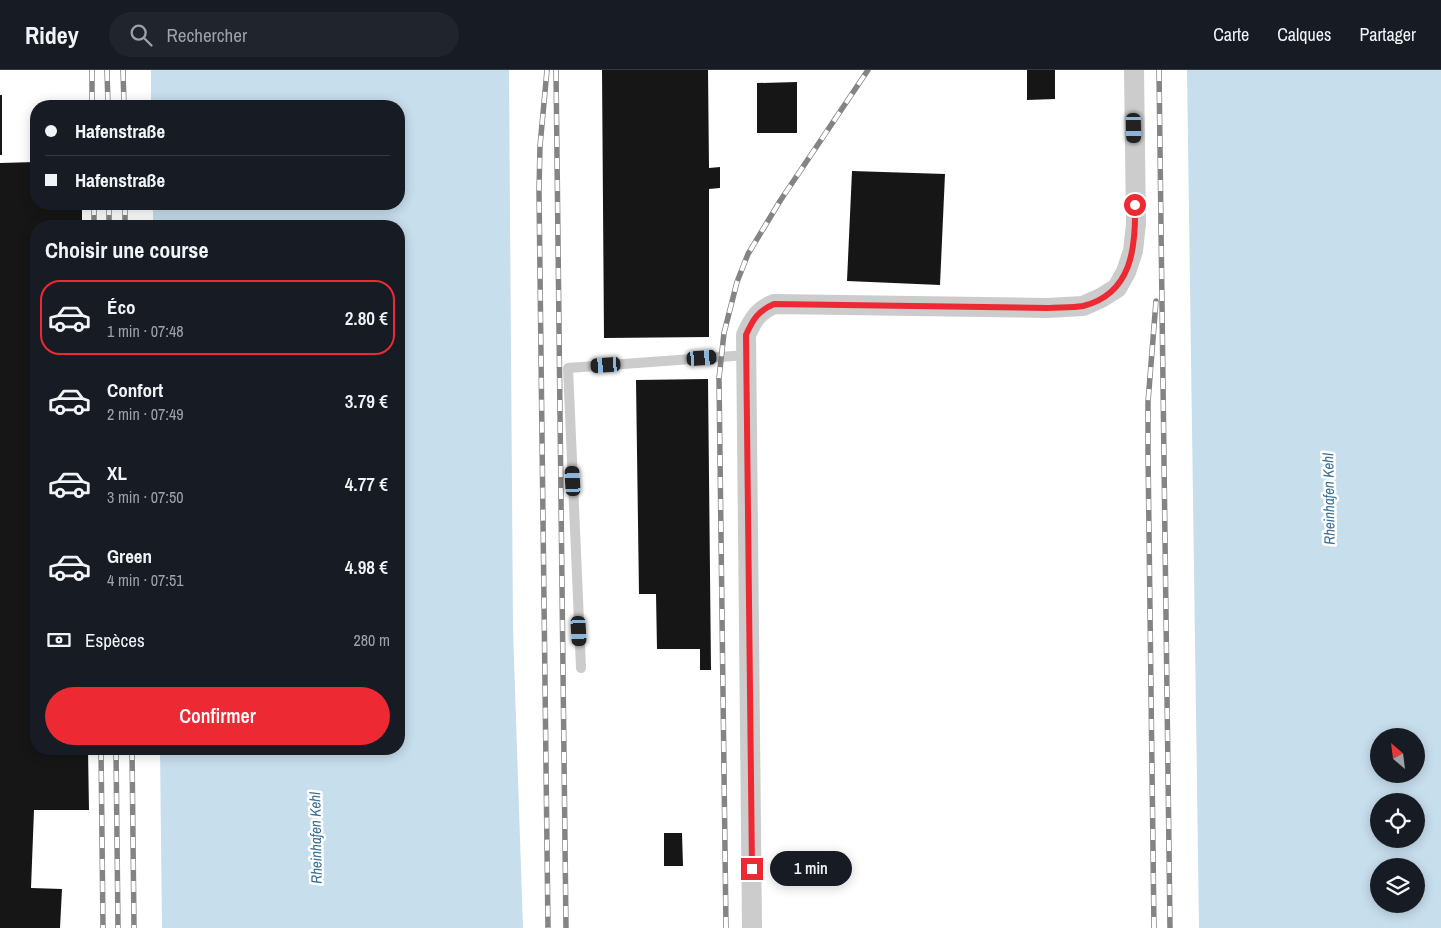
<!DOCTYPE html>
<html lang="fr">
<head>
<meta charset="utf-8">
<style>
  :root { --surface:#171b24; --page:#20242c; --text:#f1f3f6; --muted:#9ea1a6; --line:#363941; --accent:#ed2933 }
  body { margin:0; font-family:"Archivo Narrow",sans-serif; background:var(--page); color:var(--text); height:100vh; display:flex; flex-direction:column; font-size:19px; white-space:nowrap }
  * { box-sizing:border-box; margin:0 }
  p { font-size:16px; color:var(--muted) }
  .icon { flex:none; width:28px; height:28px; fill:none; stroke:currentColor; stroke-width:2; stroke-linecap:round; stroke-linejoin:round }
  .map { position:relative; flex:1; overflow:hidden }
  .side { position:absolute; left:30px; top:150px; width:375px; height:535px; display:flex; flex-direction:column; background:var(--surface); border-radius:20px; box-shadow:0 2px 12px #0003 }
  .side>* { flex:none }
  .hud { position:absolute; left:30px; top:30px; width:375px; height:110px; border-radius:20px; box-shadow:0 2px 12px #0003; display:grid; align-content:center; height:110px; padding:0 15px; background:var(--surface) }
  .needle { width:32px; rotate:332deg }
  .fabs { position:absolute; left:1370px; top:658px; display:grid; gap:10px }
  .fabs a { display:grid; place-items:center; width:55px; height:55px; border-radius:50%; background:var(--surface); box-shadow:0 2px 12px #0003; font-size:25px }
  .end { position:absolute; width:22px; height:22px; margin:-11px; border:6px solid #ed2933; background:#fff; box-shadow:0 0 0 2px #fff }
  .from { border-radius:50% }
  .bubble { position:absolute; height:35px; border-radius:18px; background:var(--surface); box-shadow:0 2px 12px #0003; font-size:16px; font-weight:600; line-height:35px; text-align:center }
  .car { position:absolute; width:15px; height:30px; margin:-15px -8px; border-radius:6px; box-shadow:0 0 4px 1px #0007; background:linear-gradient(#222 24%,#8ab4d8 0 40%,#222 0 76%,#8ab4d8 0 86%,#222 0) }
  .hud b { display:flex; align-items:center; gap:18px; height:48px; font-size:19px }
  .hud b+b { border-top:1px solid var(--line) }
  .hud i { width:12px; height:12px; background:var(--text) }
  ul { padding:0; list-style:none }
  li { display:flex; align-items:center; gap:15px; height:75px; margin:0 10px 8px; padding:0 5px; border:2px solid transparent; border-radius:20px }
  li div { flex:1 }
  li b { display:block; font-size:19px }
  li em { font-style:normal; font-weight:600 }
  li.on { border-color:var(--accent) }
  li>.icon { width:45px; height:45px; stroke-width:1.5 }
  h2 { padding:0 15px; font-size:22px; line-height:60px }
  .pay { display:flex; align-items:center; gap:12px; height:55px; padding:0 15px; font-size:19px }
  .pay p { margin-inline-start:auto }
  .cta { display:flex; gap:10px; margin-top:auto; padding:10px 15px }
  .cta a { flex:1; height:58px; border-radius:30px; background:var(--accent); color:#fff; font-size:20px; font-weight:600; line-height:58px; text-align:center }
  header { display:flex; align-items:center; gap:30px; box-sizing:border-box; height:70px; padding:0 25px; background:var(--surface); border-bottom:1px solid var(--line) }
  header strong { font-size:24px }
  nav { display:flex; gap:28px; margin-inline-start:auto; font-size:18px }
  .search { width:350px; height:45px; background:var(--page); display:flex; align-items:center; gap:12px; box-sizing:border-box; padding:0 18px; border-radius:28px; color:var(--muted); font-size:19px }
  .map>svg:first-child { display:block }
  .water { fill:#c7deed; fill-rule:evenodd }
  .building { fill:#161616 }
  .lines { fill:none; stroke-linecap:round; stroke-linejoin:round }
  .lane { stroke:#ccc; stroke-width:10 }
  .street { stroke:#ccc; stroke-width:20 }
  .rail-casing { stroke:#848484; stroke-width:5.5 }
  .rail { stroke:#fff; stroke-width:4; stroke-dasharray:11; stroke-linecap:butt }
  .route { stroke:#ed2933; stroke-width:6 }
  .labels { text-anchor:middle; stroke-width:5; stroke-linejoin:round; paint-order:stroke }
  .water-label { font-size:15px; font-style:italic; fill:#396f95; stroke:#fff }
</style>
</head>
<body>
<header>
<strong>Ridey</strong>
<div class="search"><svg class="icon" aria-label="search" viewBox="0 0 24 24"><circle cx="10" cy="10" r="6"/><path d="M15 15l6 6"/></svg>Rechercher</div>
<nav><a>Carte</a><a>Calques</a><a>Partager</a></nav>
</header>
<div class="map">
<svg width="1441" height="858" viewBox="0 0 1441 858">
  <rect width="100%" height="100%" fill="#fff"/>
  <g class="water">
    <path d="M151 0H509L513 559 523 858H162L160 679H399V156H153V134H399V36H151Z"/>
    <path d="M1187 0H1441V858H1199ZM1379 666H1416V704H1379ZM1379 731H1416V769H1379ZM1379 796H1416V834H1379Z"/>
  </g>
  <g class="building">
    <path d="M602 0H708L709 98 720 97V118L709 119V267L604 268Z"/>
    <path d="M1027 0H1055V29L1027 30Z"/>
    <path d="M797 12V63H757V13Z"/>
    <rect x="0" y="25" width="2" height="60"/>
    <path d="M36 92V134H82V156H36V679H88L89 740H34L31 818 62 819 60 858H0V93Z"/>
    <path d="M852 101 945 104 940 215 847 211Z"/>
    <path d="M708 309 711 600H700V579H657L656 524H639L636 310Z"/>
    <path d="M664 763H682L683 796H664Z"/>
  </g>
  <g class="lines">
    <path class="lane" d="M581 598 568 298 747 285"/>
    <path class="street" d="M752 858 746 265C753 249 758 241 774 234L1047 238 1083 236 1101 228 1117 218 1126 202 1133 181 1136 154 1134 0"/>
    <defs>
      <g id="rail">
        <path d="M92 0V36"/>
        <path d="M107 0 108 36"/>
        <path d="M123 0 124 36"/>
        <path d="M547 0 540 76 539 121 548 858"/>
        <path d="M556 0 566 858"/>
        <path d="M1159 0 1170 858"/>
        <path d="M94 134V156"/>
        <path d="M109 134V156"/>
        <path d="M125 134V156"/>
        <path d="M101 679 103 858"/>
        <path d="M116 679 118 858"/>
        <path d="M132 679 134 858"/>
        <path d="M726 858 719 308 724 263 737 212 748 184 780 131 868 0"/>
        <path d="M1154 858 1148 382V332L1156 231"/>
      </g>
    </defs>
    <use href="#rail" class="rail-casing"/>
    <use href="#rail" class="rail"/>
  </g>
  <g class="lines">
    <path class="route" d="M752 799 746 265C753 249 758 241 774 234L1047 238C1059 237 1071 238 1083 236 1132 224 1136 177 1135 135"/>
  </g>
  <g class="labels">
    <g class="water-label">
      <text transform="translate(1329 429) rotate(-91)" y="5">Rheinhafen Kehl</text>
      <text transform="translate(316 768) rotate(-91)" y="5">Rheinhafen Kehl</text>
    </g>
  </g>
</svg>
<div class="fabs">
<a><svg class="needle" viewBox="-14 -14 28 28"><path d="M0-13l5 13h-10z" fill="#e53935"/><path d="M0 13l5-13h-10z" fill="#9ea1a6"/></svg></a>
<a><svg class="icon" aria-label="locate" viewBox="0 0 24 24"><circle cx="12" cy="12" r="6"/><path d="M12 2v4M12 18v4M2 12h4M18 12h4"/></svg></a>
<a><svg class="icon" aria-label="layers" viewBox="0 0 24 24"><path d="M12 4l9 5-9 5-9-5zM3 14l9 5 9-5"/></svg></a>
</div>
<i class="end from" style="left:1135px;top:135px"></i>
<i class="end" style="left:752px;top:799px"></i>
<div class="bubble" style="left:770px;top:781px;width:82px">1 min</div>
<i class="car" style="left:1134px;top:58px;rotate:179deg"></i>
<i class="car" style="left:702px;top:288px;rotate:86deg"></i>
<i class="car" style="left:606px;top:295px;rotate:266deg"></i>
<i class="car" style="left:573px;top:411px;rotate:357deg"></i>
<i class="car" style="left:579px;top:561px;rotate:177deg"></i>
<div class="hud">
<b><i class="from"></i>Hafenstraße</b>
<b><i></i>Hafenstraße</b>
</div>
<section class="side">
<h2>Choisir une course</h2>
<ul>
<li class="on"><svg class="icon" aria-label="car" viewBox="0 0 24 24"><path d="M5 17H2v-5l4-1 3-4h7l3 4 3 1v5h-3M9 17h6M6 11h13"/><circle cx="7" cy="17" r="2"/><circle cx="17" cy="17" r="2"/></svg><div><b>Éco</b><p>1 min · 07:48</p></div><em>2.80 €</em></li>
<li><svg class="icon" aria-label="car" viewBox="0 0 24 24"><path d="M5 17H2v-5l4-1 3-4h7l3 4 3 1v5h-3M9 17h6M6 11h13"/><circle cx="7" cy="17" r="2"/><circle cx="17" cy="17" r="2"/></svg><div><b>Confort</b><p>2 min · 07:49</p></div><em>3.79 €</em></li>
<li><svg class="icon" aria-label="car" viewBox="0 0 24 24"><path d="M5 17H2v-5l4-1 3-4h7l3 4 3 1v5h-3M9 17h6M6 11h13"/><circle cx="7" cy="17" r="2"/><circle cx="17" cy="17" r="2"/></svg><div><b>XL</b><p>3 min · 07:50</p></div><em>4.77 €</em></li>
<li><svg class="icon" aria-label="car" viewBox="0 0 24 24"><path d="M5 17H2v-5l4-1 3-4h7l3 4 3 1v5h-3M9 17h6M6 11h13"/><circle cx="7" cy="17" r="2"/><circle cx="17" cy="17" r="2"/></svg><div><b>Green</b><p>4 min · 07:51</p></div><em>4.98 €</em></li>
</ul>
<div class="pay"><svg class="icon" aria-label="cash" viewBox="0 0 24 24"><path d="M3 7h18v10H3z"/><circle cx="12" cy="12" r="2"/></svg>Espèces<p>280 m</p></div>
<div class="cta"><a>Confirmer</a></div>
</section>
</div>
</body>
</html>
